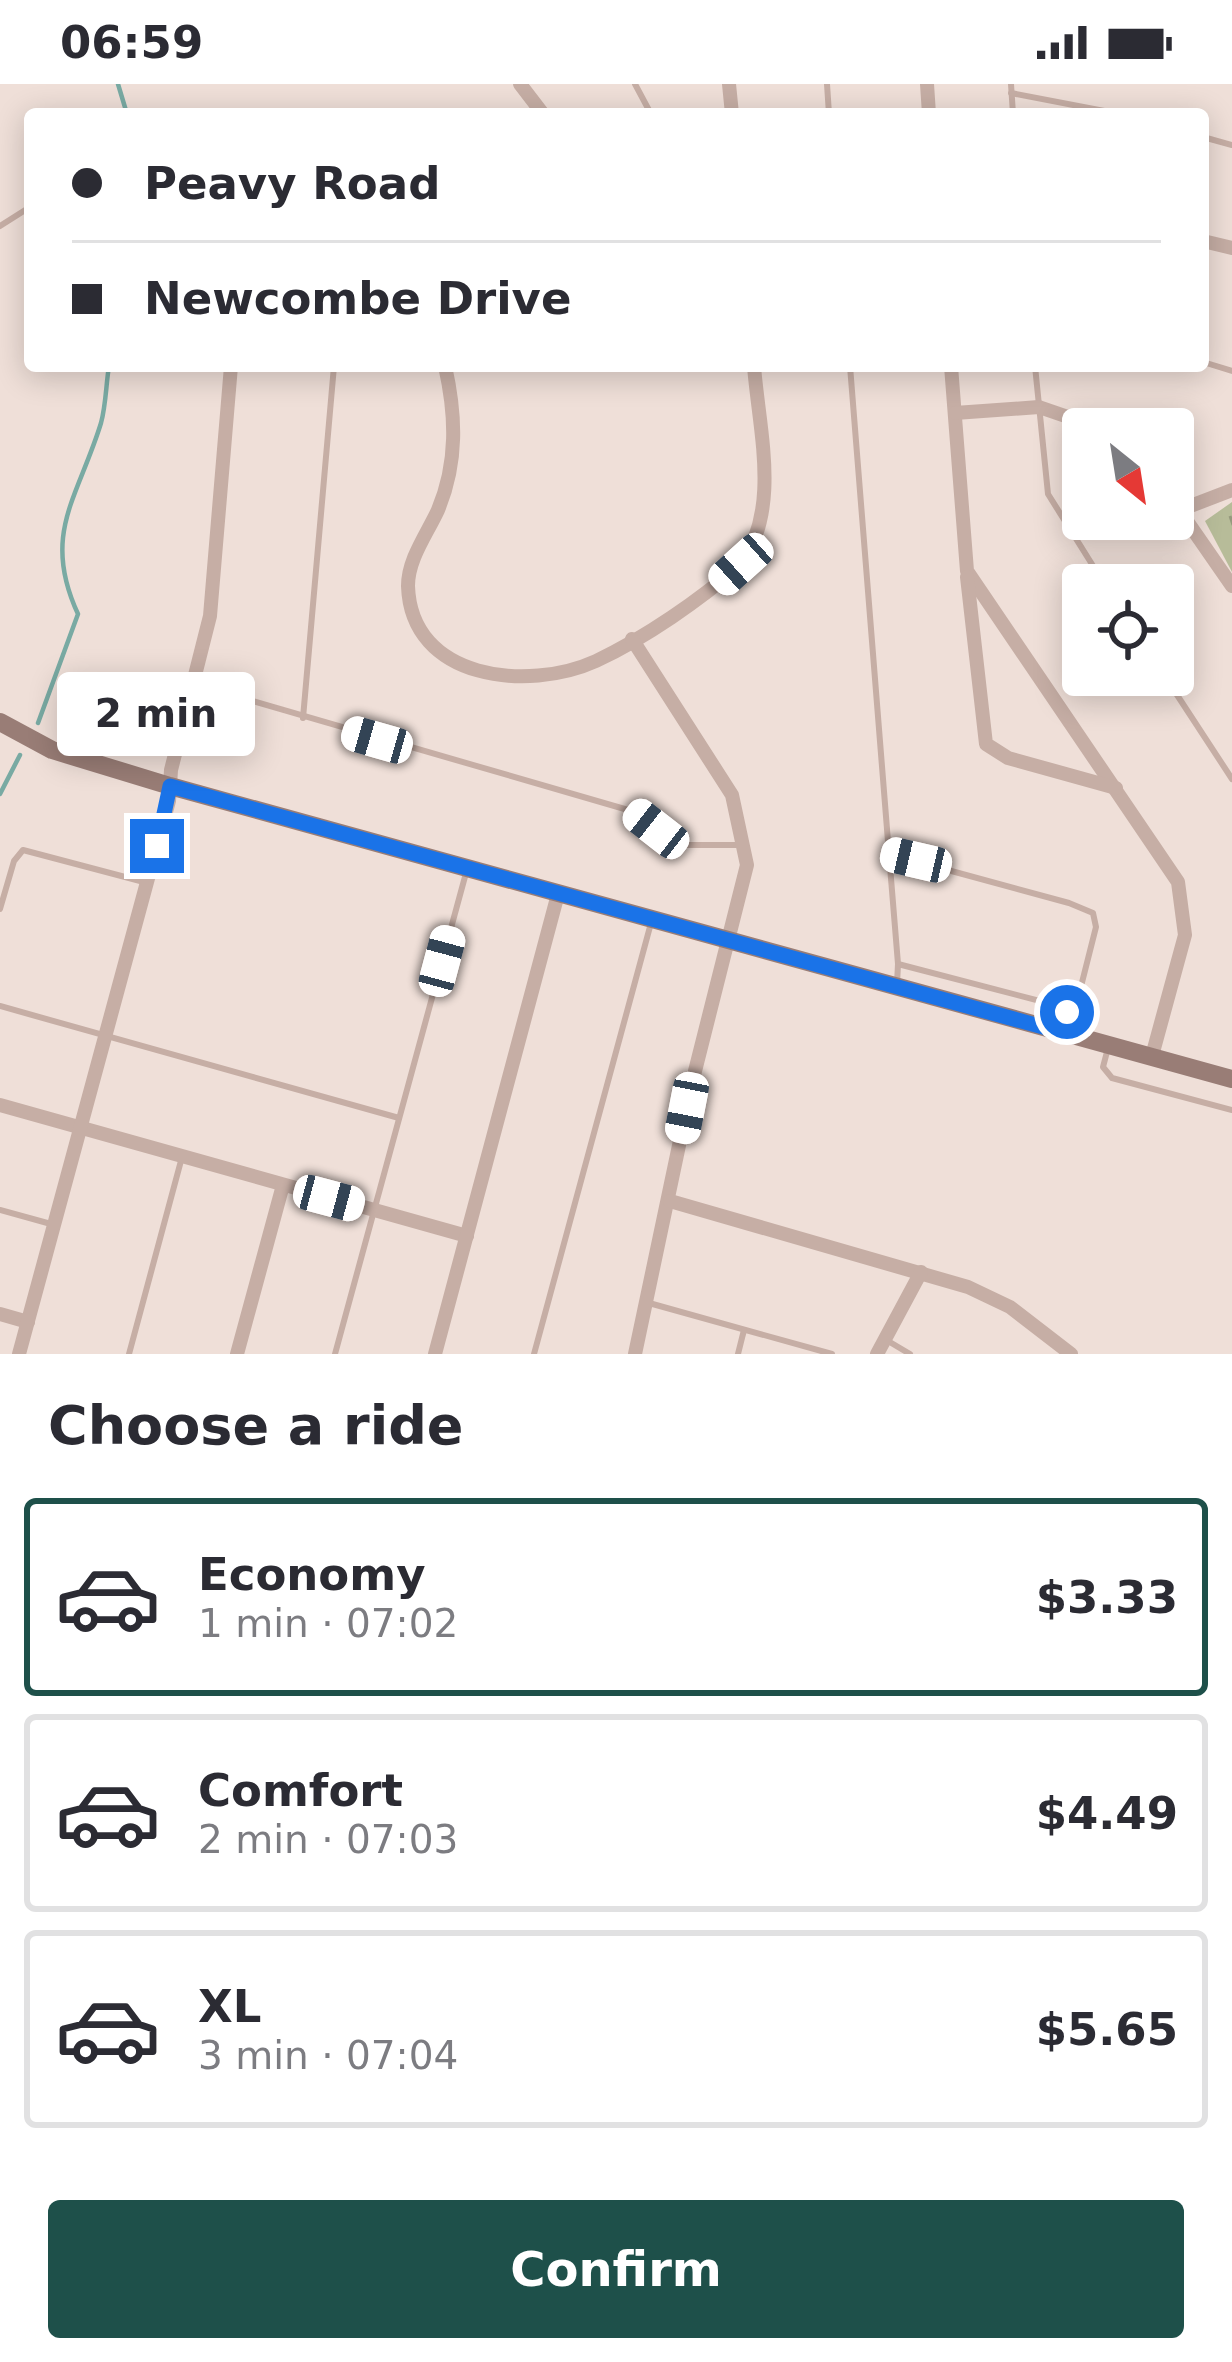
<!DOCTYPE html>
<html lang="en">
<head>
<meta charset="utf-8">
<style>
  :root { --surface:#fff; --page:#f2f2f3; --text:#2b2b33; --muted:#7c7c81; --line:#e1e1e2; --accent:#1e504a }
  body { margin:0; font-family:"DejaVu Sans",sans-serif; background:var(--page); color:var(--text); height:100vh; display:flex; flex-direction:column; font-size:45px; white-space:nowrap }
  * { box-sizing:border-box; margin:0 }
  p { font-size:39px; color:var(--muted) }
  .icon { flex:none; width:66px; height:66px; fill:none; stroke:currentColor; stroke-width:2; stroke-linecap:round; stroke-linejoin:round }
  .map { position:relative; height:1270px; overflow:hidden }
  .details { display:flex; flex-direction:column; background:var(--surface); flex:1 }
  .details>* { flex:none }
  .guide { position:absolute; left:24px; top:24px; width:1185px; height:264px; border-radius:12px; box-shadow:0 6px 30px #0003; display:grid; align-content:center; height:264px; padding:0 48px; background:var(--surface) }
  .needle { width:78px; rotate:150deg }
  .fabs { position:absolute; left:1062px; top:324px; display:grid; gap:24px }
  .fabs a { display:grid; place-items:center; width:132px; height:132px; border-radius:12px; background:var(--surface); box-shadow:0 6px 30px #0003; font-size:60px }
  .end { position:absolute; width:54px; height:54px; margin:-27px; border:15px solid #1a73e8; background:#fff; box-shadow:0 0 0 6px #fff }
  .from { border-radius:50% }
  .bubble { position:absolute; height:84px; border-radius:12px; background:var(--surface); box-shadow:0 6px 30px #0003; font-size:39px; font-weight:800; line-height:84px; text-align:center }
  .car { position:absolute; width:36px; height:72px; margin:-36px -18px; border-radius:15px; box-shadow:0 0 9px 3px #0007; background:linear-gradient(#fff 24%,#345 0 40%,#fff 0 76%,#345 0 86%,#fff 0) }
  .guide b { display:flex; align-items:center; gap:42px; height:114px; font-size:45px }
  .guide b+b { border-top:3px solid var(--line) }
  .guide i { width:30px; height:30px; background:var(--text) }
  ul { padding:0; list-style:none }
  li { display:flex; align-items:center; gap:36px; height:198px; margin:0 24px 18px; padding:0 24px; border:6px solid var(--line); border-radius:12px }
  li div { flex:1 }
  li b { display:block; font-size:45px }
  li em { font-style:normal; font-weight:800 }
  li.on { border-color:var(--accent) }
  li>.icon { width:108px; height:108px; stroke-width:1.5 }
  h2 { padding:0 48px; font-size:54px; line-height:144px }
  .cta { display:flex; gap:24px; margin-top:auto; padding:24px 48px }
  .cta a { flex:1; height:138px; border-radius:12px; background:var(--accent); color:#fff; font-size:48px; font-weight:800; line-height:138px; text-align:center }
  .status { display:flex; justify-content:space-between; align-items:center; height:84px; padding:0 60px; background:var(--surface); direction:ltr }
  .status svg { height:33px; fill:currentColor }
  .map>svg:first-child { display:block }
  .park { fill:url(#park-tufts) }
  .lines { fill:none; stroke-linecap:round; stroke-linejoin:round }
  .stream { stroke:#79aaa3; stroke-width:4.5 }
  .lane { stroke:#c6aea5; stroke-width:6 }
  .street { stroke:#c6aea5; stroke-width:14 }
  .secondary { stroke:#997d76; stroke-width:18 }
  .route { stroke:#1a73e8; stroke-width:15 }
</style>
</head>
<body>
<div class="status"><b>06:59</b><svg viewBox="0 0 49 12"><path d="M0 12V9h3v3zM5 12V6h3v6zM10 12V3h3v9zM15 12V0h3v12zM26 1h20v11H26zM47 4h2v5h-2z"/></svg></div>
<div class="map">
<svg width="1232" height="1270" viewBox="0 0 1232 1270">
  <defs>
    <pattern id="park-tufts" width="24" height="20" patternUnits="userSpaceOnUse" patternTransform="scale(3)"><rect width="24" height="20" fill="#b7bc99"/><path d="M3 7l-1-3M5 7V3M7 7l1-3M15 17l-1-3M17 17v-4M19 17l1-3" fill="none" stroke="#95997d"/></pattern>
  </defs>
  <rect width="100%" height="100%" fill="#efdfd8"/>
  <path class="park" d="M1232 418V488L1205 437Z"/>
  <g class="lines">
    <g class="stream">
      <path d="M118 0 127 30"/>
      <path d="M38 639 78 530C41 450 78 414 101 339 106 321 106 300 109 282"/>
      <path d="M0 710 20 671"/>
    </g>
    <g class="lane">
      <path d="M635 0 651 30"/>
      <path d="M827 0 829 30"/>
      <path d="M1011 0 1013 30"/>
      <path d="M1011 9 1120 30"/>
      <path d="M1203 53 1232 61"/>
      <path d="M0 142 30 123"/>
      <path d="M1203 278 1232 287"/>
      <path d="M850 282 889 770"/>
      <path d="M1035 282 1048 410 1105 501"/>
      <path d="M1164 591 1232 695"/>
      <path d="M194 600 635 728 678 761H742"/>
      <path d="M303 634 334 282"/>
      <path d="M0 825 14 777 23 766 144 798"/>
      <path d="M898 880 889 770 1069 819 1093 829 1096 843 1070 946"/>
      <path d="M897 900 898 880 1063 923V944"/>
      <path d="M0 922 399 1034"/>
      <path d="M1108 964 1103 983 1112 994 1232 1026"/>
      <path d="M0 1126 51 1140"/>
      <path d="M649 1219 832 1270"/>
      <path d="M888 1257 910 1270"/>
      <path d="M129 1270 182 1073"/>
      <path d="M335 1270 466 789"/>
      <path d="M534 1270 651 839"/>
      <path d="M738 1270 744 1246"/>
    </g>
    <g class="street">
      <path d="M520 0 543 30"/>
      <path d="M729 0 732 30"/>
      <path d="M927 0 929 30"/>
      <path d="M1203 157 1232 164"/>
      <path d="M445 282C456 331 458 378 438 426 427 450 408 475 408 502 411 596 528 608 596 577 645 554 700 516 741 480 781 424 759 347 754 282"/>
      <path d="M951 282 967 487 1178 798 1185 851 1152 972"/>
      <path d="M955 329 1039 323 1103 345"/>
      <path d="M1173 417 1232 502"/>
      <path d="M1180 426 1232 406"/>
      <path d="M967 493 986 660 1008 674 1116 704"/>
      <path d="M632 555 732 711 747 781 693 995 635 1270"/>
      <path d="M0 1021 467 1152"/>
      <path d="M670 1117 968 1203 1010 1223 1071 1270"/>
      <path d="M0 1230 28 1238"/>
      <path d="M19 1270 169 717 171 686 210 532 231 282"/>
      <path d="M237 1270 283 1101"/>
      <path d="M435 1270 558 810"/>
      <path d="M877 1270 921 1188"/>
    </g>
    <path class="secondary" d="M0 638 52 666 170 702 1232 995"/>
  </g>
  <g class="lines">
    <path class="route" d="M157 762 170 702 1061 948 1067 928"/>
  </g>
</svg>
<div class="fabs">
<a><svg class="needle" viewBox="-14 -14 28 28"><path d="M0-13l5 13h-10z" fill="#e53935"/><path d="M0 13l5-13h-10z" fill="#7c7c81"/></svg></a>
<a><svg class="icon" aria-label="locate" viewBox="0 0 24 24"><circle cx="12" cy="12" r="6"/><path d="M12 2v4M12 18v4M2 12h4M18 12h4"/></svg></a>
</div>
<i class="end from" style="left:1067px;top:928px"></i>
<i class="end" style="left:157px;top:762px"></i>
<div class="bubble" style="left:57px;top:588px;width:198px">2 min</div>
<i class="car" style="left:741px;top:480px;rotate:228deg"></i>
<i class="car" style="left:377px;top:656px;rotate:286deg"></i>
<i class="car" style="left:656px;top:745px;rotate:308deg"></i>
<i class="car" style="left:916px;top:776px;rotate:283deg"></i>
<i class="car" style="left:442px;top:877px;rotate:15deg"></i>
<i class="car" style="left:687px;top:1024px;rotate:191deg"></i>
<i class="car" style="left:329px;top:1114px;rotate:105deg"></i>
<div class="guide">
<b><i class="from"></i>Peavy Road</b>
<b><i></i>Newcombe Drive</b>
</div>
</div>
<section class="details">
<h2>Choose a ride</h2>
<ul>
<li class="on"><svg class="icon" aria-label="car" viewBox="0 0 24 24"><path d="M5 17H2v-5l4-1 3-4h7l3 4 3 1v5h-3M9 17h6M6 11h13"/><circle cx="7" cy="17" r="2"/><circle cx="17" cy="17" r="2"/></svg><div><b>Economy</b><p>1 min · 07:02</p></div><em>$3.33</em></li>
<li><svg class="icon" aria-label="car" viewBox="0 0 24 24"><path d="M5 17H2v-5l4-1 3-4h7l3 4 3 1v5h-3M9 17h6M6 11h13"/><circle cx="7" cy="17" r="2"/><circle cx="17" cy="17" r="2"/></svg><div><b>Comfort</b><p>2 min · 07:03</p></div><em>$4.49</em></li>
<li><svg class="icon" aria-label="car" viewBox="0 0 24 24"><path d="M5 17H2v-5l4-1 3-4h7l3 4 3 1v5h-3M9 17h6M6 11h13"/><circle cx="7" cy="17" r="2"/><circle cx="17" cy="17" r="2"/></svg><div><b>XL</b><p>3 min · 07:04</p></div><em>$5.65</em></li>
</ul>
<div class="cta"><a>Confirm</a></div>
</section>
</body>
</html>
